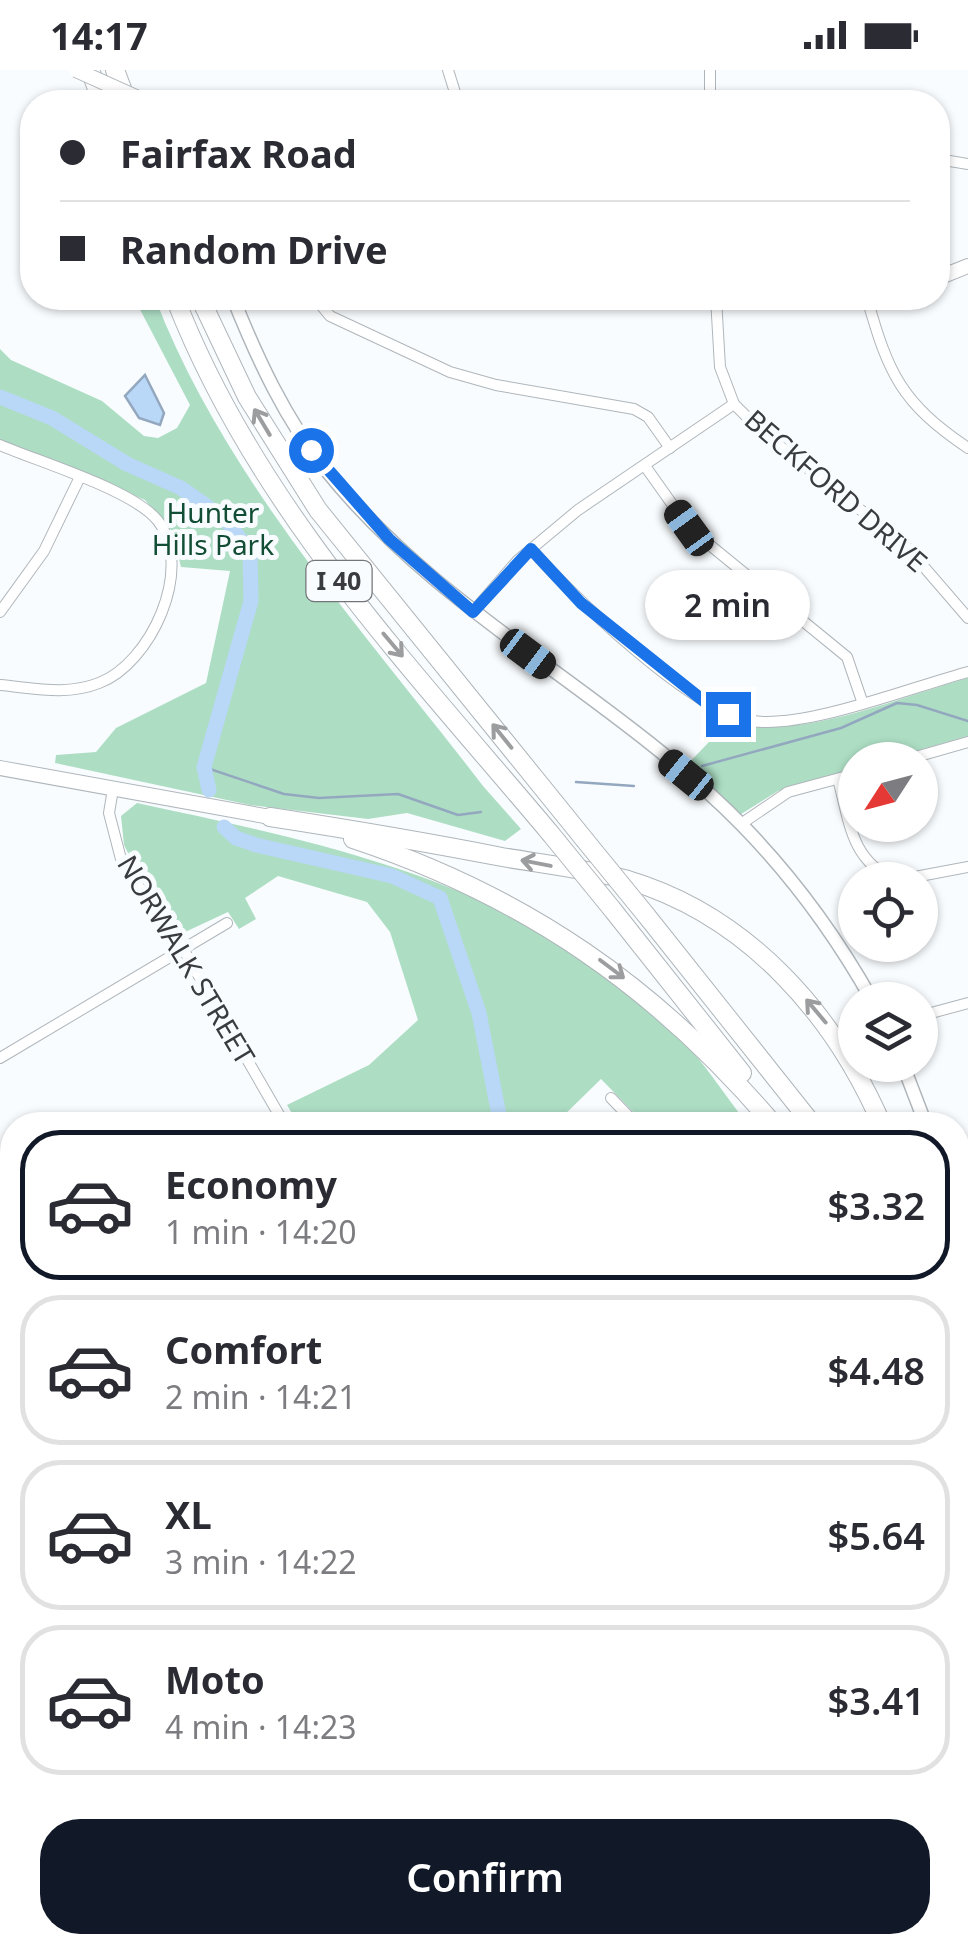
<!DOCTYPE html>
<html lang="en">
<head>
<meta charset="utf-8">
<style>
  :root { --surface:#fff; --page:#f7f7f7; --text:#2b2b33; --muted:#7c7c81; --line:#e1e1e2; --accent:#111827 }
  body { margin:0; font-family:"Noto Sans",sans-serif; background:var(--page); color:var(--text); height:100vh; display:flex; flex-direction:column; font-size:38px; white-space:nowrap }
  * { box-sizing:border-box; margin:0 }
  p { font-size:32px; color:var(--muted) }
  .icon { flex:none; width:55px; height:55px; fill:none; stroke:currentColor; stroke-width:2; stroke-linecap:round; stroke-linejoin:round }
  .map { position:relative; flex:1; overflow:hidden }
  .sheet { position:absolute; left:0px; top:1042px; width:970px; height:842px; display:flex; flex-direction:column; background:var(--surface); border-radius:40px 40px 0 0; box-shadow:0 2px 8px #0004 }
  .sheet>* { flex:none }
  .hud { position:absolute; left:20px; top:20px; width:930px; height:220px; border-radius:40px; box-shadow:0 2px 8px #0004; display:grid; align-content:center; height:220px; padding:0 40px; background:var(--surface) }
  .needle { width:65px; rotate:234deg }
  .tools { position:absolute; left:838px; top:672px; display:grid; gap:20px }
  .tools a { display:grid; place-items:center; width:100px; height:100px; border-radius:50%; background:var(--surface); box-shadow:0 2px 8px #0004; font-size:50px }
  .end { position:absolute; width:45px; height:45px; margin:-22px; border:12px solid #1a73e8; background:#fff; box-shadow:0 0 0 5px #fff }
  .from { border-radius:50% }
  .bubble { position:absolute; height:70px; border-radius:35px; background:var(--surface); box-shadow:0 2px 8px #0004; font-size:32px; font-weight:600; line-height:70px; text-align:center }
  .car { position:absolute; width:30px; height:60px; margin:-30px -15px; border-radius:12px; box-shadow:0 0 8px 2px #0007; background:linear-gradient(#222 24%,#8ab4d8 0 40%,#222 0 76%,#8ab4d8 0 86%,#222 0) }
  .hud b { display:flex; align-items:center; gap:35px; height:95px; font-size:38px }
  .hud b+b { border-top:2px solid var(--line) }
  .hud i { width:25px; height:25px; background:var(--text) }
  ul { padding:18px 0 0; list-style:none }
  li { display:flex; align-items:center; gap:30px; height:150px; margin:0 20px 15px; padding:0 20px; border:5px solid var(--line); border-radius:40px }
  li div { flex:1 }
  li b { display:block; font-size:38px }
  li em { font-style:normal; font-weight:600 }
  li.selected { border-color:var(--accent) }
  li>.icon { width:90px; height:90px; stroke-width:1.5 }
  .cta { display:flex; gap:20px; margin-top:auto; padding:20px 40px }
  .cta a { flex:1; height:115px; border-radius:40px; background:var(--accent); color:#fff; font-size:40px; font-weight:600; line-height:115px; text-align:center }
  .status { display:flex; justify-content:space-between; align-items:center; height:70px; padding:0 50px; background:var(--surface); direction:ltr }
  .status svg { height:28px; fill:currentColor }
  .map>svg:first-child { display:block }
  .green { fill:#addec4 }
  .water { fill:#b9d7f6; stroke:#93a8bf; stroke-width:2.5 }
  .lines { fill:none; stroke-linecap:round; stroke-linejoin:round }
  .stream { stroke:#93a8bf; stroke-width:2.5 }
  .river { stroke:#b9d7f6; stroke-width:15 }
  .minor-casing { stroke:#afb6bb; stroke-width:12 }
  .tertiary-casing { stroke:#afb6bb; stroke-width:15 }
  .secondary-casing { stroke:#afb6bb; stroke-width:16 }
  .motorway-casing { stroke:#afb6bb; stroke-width:20 }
  .minor { stroke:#fff; stroke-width:10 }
  .tertiary { stroke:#fff; stroke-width:12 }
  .secondary { stroke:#fff; stroke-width:14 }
  .motorway { stroke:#fff; stroke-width:18 }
  .rail-casing { stroke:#787a7d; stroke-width:6 }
  .rail { stroke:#f9fcfe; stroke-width:2.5; stroke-dasharray:8; stroke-linecap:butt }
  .secondary-bridge-casing { stroke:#afb6bb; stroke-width:16; stroke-linecap:butt }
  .motorway-bridge-casing { stroke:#afb6bb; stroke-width:20; stroke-linecap:butt }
  .secondary-bridge { stroke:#fff; stroke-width:14 }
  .motorway-bridge { stroke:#fff; stroke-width:18 }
  .oneway { stroke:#9c9d9e }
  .route { stroke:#1a73e8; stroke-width:12 }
  .labels { text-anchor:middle; stroke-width:10; stroke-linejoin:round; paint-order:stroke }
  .shield { fill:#f9fcfe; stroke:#737578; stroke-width:2.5 }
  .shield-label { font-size:25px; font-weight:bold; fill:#393b3e }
  .street-label { font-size:28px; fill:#393b3e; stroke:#f9fcfe }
  .park-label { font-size:28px; fill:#124d35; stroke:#f9fcfe }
</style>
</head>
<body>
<div class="status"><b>14:17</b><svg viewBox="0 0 49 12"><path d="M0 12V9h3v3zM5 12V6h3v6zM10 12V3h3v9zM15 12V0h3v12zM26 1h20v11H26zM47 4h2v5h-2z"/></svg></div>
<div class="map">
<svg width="968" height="1883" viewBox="0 0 968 1883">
  <rect width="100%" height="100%" fill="#f9fcfe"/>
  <g class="green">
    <path d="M134 228H155C225 410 365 562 483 716L521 759 505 771 407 743 368 749 250 735 55 693 56 685 96 682 116 658 206 613 230 501 181 497 172 461 145 430 0 370V279L11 290 102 331 144 366 158 368 177 358 190 335Z"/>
    <path d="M968 608V666L885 690H855V699L778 721 738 746 685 697 728 652C802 671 896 628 968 608Z"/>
    <path d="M137 733C332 775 531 815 677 964 703 991 725 1025 748 1055H646L601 1009 554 1055H299L287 1035 369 995 418 950 390 862 367 832 278 806 245 828 256 849 239 859 228 842 183 863 133 793 124 775 121 746Z"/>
    <path d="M0 1240 12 1255 8 1270 12 1276V1340L0 1345Z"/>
    <path d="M586 1873H700L681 1883H591Z"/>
    <path d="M739 1873H922L924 1883H753Z"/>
  </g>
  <path class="water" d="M145 305 164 343 160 355 139 348 125 326Z"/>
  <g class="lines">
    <g class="stream">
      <path d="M702 696 841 658 897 633 917 635 968 651"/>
      <path d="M204 697 284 724 319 728 398 724 458 745 481 742"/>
      <path d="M576 712 634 716"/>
      <path d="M958 1771 968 1769"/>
    </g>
    <g class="river">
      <path d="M0 327 52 348 127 394 181 418 225 449 250 482 251 531 204 697 209 720"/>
      <path d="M224 757 236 768 256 775 392 806 440 828 479 943 501 1055"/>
      <path d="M841 1872 845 1883"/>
    </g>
    <defs>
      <g id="minor">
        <path d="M448 0 458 32"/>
        <path d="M710 32V0"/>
        <path d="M938 89 968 94"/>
        <path d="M315 228 330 246 450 302 496 315 634 339 648 347 670 378"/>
        <path d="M716 228 720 297 734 334 762 362 905 475 968 548"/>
        <path d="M867 228C888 303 901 333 968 378"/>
        <path d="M0 375C39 392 134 420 158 451 195 499 150 594 99 613 66 626 34 618 0 615"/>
        <path d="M645 396 689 458 847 587 862 631"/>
        <path d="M531 479C572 526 692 642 752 651 806 659 912 617 968 602"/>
        <path d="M0 542 44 481 79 409"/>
        <path d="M473 542 518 490 578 440 734 334"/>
        <path d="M905 690 968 672"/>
        <path d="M838 709C850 753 850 787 893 810"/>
        <path d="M113 719 109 743 122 793 182 877 285 1055"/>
        <path d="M741 754 788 722 855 704"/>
        <path d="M899 810 968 797"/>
        <path d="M920 946 968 933"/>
        <path d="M0 988 227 853"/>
        <path d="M611 1028 637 1055"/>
        <path d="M0 1151 12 1160"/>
        <path d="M0 1353 12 1348"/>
        <path d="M0 1646 12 1637"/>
        <path d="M577 1872 582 1883"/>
        <path d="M473 1883 501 1872"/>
      </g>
      <g id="tertiary">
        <path d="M233 228C257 288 285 349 326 400 442 545 613 624 741 754 793 807 836 866 872 930"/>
        <path d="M903 995 926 1055"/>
        <path d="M958 1184 968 1223"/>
        <path d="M0 1818 12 1835"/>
        <path d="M40 1872 48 1883"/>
      </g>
      <g id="secondary">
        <path d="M938 208 968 196"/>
        <path d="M0 698 270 747"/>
      </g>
      <g id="motorway">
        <path d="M90 0 102 32"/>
        <path d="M115 0 127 32"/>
        <path d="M175 228C255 435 409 595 550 763"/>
        <path d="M200 228 247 327 318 440 584 769"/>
        <path d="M270 747C348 759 425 772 502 787 543 794 588 799 628 810 748 846 834 944 882 1055"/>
        <path d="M353 769C525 826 657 917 774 1055"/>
        <path d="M612 839 742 1003"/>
        <path d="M646 845 813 1055"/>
        <path d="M958 1274 968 1323"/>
        <path d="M958 1335 968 1376"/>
        <path d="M958 1441 968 1491"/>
      </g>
    </defs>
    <use href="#minor" class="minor-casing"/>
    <use href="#tertiary" class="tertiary-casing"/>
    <use href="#secondary" class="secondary-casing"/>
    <use href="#motorway" class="motorway-casing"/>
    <use href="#minor" class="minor"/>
    <use href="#tertiary" class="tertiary"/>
    <use href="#secondary" class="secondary"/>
    <use href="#motorway" class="motorway"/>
    <defs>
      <g id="rail">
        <path d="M0 1116 12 1125"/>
        <path d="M958 1667 968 1668"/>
      </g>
    </defs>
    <use href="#rail" class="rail-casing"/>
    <use href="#rail" class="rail"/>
    <defs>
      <path id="secondary-bridge" d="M76 0 147 32"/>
      <g id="motorway-bridge">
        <path d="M550 763 612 839"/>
        <path d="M584 769 646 845"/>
      </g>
    </defs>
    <use href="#secondary-bridge" class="secondary-bridge-casing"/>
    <use href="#motorway-bridge" class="motorway-bridge-casing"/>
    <use href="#secondary-bridge" class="secondary-bridge"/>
    <use href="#motorway-bridge" class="motorway-bridge"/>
  </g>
  <defs><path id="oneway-shaft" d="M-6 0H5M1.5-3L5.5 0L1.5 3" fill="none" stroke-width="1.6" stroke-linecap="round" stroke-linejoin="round" transform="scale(2.5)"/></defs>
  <g class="oneway">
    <use href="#oneway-shaft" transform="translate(262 352) rotate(-121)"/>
    <use href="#oneway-shaft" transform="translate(393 575) rotate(50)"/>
    <use href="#oneway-shaft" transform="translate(502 666) rotate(-129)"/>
    <use href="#oneway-shaft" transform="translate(536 793) rotate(-169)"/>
    <use href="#oneway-shaft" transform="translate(612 899) rotate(37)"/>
    <use href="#oneway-shaft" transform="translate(816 941) rotate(-130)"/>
  </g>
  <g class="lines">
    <path class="route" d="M311 380 389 469 473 542 531 479 581 533 705 632 728 644"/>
  </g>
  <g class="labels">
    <rect class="shield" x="306.5" y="491" width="65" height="40" rx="8"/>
    <g class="shield-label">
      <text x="339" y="520">I 40</text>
    </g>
    <g class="street-label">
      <text transform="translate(836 421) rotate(41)" y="10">BECKFORD DRIVE</text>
      <text transform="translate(186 890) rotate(59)" y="10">NORWALK STREET</text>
    </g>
    <g class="park-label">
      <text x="213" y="453">Hunter<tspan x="213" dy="32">Hills Park</tspan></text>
    </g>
  </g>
</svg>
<div class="tools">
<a><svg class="needle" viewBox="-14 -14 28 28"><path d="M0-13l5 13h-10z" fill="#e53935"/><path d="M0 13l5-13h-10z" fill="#7c7c81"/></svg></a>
<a><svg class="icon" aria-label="locate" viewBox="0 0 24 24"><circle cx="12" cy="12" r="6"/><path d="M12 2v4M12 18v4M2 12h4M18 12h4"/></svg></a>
<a><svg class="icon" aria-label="layers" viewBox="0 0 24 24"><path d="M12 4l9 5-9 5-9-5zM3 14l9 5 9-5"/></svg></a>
</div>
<i class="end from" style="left:311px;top:380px"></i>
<i class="end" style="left:728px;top:644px"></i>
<div class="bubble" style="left:645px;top:500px;width:165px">2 min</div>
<i class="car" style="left:689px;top:458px;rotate:324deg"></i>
<i class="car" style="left:528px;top:584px;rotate:127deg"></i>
<i class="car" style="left:686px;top:705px;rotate:309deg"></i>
<div class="hud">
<b><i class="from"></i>Fairfax Road</b>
<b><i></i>Random Drive</b>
</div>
<section class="sheet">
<ul>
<li class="selected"><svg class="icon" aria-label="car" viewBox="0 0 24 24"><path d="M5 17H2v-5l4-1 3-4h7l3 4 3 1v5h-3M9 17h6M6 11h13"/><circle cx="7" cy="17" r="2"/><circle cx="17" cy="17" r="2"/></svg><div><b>Economy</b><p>1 min · 14:20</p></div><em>$3.32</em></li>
<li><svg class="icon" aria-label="car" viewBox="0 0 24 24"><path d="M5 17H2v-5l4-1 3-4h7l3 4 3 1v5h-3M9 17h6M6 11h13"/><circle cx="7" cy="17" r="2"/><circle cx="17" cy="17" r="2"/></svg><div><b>Comfort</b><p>2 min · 14:21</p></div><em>$4.48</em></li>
<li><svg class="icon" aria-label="car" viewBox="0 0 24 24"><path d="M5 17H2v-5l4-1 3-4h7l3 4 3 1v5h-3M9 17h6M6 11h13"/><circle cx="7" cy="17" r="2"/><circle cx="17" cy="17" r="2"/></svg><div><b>XL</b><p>3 min · 14:22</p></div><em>$5.64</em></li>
<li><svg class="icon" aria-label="car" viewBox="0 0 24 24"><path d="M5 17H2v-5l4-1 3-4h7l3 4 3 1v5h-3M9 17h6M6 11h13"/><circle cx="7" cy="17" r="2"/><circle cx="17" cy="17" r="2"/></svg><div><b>Moto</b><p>4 min · 14:23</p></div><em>$3.41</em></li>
</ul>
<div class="cta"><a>Confirm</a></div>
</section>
</div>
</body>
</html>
